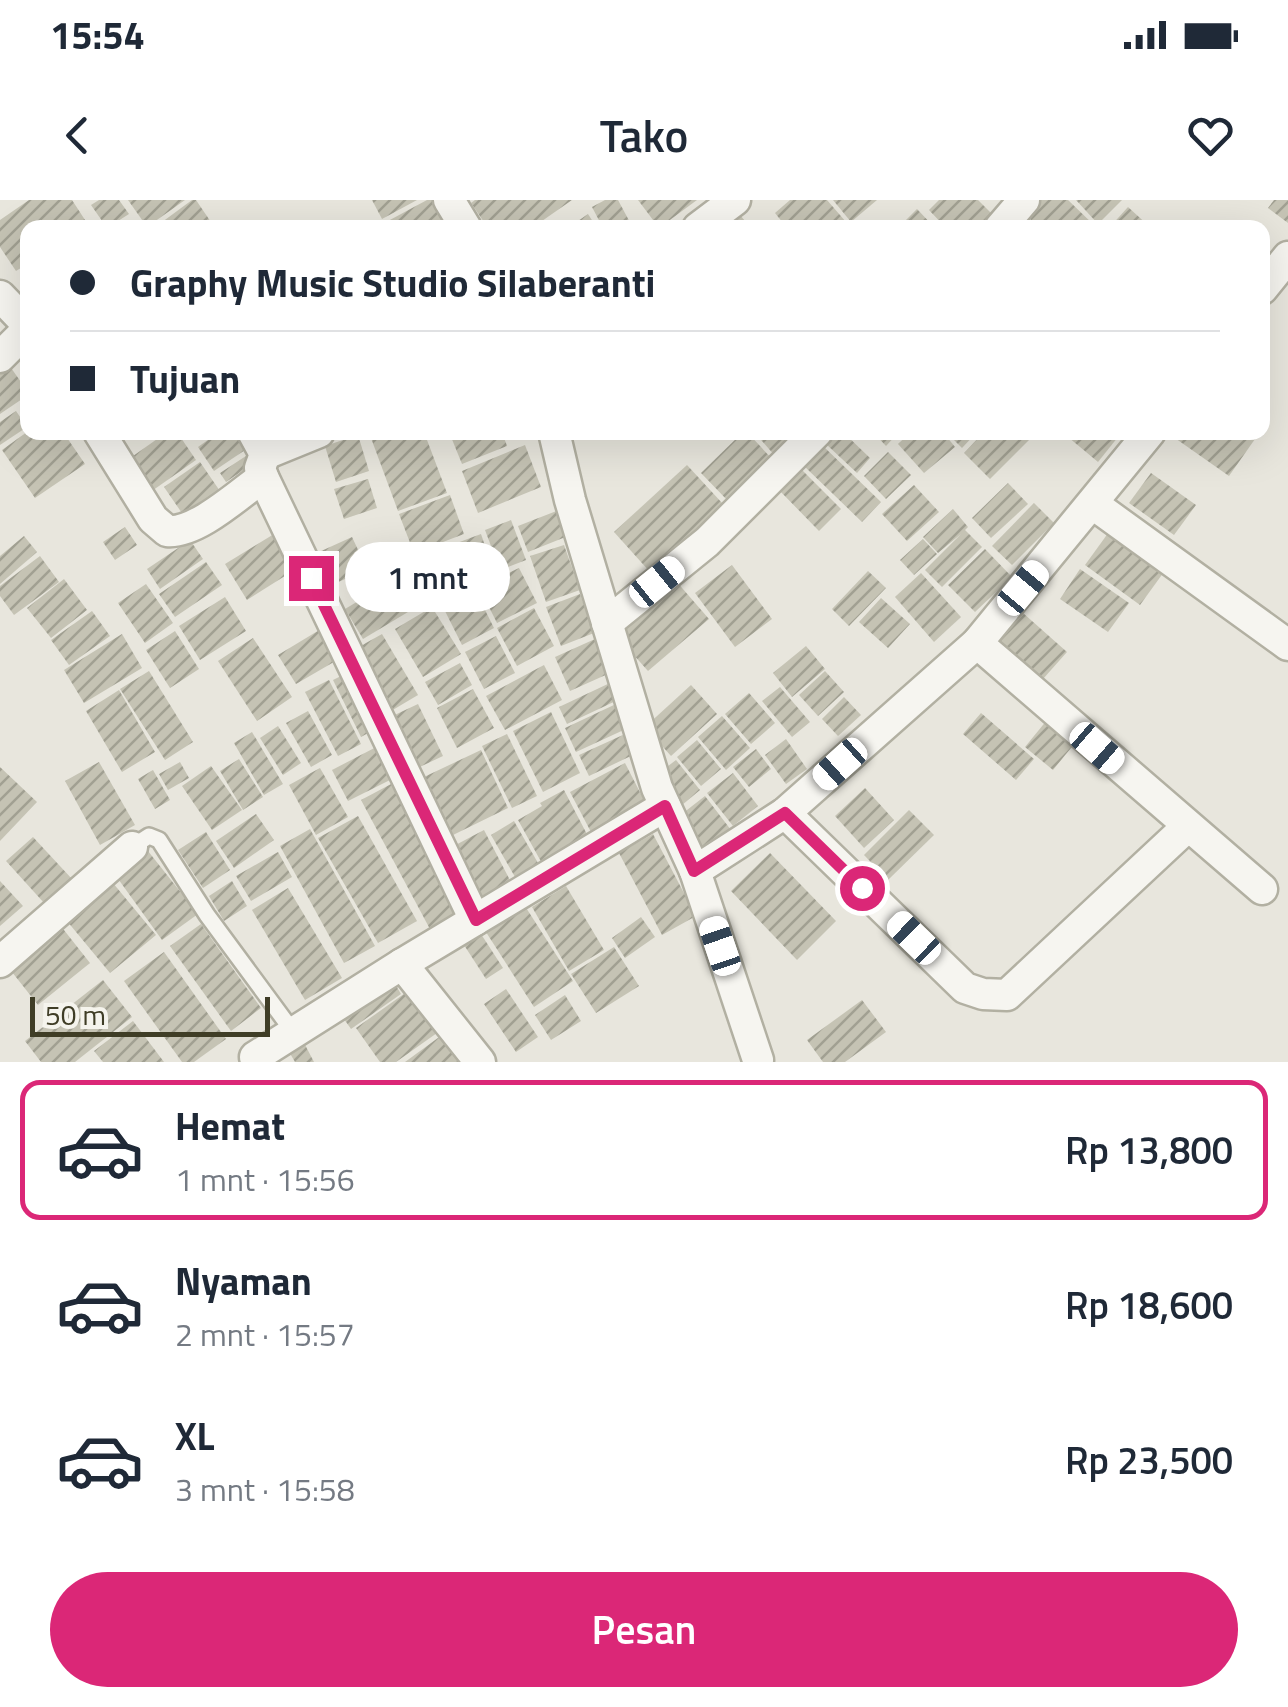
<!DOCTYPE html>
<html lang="id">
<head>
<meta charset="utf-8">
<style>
  :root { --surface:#fff; --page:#f2f2f3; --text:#1f2937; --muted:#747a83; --line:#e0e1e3; --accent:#db2777 }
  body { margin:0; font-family:"Titillium Web",sans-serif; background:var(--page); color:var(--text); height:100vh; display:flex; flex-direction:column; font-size:38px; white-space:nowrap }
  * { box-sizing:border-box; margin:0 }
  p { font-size:32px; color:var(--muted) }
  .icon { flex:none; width:55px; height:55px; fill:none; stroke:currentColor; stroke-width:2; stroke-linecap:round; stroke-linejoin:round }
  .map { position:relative; height:862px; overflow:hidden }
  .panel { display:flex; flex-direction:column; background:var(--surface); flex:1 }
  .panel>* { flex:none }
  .banner { position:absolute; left:20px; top:20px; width:1250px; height:220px; border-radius:20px; box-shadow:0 10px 40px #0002; display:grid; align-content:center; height:220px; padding:0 50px; background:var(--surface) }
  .scale { position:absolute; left:30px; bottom:25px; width:240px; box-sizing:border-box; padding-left:10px; border:5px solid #3f3d26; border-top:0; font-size:28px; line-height:35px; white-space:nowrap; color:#3f3d26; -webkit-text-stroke:8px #f5f4ed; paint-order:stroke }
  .end { position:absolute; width:45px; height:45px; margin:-22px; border:12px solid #db2777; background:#fff; box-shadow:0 0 0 5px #fff }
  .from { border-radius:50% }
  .bubble { position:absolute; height:70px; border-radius:35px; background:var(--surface); box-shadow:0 10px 40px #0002; font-size:32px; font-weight:600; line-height:70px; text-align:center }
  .car { position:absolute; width:30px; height:60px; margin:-30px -15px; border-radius:12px; box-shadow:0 0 8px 2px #0007; background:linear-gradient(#fff 24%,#345 0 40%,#fff 0 76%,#345 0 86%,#fff 0) }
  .banner b { display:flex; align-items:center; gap:35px; height:95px; font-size:38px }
  .banner b+b { border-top:2px solid var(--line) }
  .banner i { width:25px; height:25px; background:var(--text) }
  ul { padding:18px 0 0; list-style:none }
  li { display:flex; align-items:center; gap:30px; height:140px; margin:0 20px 15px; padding:0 30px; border:5px solid transparent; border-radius:20px }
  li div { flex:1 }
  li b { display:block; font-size:38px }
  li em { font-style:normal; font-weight:600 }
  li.current { border-color:var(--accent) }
  li>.icon { width:90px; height:90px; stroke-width:1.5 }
  .cta { display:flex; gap:20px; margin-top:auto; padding:20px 50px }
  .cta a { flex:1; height:115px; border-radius:60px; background:var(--accent); color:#fff; font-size:40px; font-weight:600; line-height:115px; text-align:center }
  .status { display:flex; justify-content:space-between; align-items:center; height:70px; padding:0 50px; background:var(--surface); direction:ltr }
  .status svg { height:28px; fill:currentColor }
  header { display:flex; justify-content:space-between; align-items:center; height:130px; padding:0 50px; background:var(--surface); font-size:45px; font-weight:600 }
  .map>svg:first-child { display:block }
  .building { fill:url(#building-hatch) }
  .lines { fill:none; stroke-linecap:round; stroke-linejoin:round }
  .service-casing { stroke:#b2b0a2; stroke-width:20 }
  .minor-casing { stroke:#b2b0a2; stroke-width:35 }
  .service { stroke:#f6f5f0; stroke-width:15 }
  .minor { stroke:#f6f5f0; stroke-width:30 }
  .route { stroke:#db2777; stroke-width:12 }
</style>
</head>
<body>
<div class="status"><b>15:54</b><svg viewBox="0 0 49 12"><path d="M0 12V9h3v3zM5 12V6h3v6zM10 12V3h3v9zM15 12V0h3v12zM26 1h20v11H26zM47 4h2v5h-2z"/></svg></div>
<header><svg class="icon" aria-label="back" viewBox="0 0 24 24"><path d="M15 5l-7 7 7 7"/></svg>Tako<svg class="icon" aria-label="heart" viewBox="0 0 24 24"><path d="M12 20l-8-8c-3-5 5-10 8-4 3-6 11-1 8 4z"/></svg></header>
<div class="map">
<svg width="1288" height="862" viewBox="0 0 1288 862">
  <defs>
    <pattern id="building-hatch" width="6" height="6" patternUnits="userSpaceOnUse" patternTransform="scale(2.5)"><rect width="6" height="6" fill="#c5c3b4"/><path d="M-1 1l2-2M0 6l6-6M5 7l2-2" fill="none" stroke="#a1a092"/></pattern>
  </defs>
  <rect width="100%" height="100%" fill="#e8e6dd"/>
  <g class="building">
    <path d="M29 0H72L87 23 81 28H28V63L16 71 0 47V20Z"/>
    <path d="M99 0H119L129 14 107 28 91 5Z"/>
    <path d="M128 0H185L147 27Z"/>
    <path d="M192 0H196L215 28H154Z"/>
    <path d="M372 0H417L382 19Z"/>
    <path d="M427 0H435L449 28H375Z"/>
    <path d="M475 0H572L532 28H488L471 3Z"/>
    <path d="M605 0H618L633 28H603L592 7Z"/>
    <path d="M638 0H697L659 28Z"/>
    <path d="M790 0H827L846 22 839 28H787L775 13Z"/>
    <path d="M833 0H877L851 22Z"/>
    <path d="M939 0H978L998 20 990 28H946L929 10Z"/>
    <path d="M1033 0H1068L1097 28H1039L1022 11Z"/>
    <path d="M1076 0H1122L1098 24Z"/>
    <path d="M1274 0H1288V23L1268 8Z"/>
    <path d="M1128 7 1151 28H1109Z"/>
    <path d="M735 8 750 28H710Z"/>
    <path d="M917 9 935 28H898Z"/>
    <path d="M588 14 597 28H568Z"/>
    <path d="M9 165 28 192V195L0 214V172Z"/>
    <path d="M16 211 27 227 0 245V222Z"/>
    <path d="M27 232H63L85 264 35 298 2 250Z"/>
    <path d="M167 232H177L196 260 149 293 126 261Z"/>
    <path d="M219 232H246L254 244 214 271 198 247Z"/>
    <path d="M385 232H424L447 293 398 311 371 238Z"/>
    <path d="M449 232H502L507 246 462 264Z"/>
    <path d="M743 232H747L773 260 729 302 701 273Z"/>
    <path d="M754 232H802L776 257Z"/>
    <path d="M836 232H843L870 258 857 273 826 244Z"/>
    <path d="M873 232H899L886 246Z"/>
    <path d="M911 232H943L955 247 924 273 898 244Z"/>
    <path d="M946 232H977L962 248Z"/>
    <path d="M984 232H1032L1034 235 990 279 964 253Z"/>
    <path d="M1062 232H1122L1098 262Z"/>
    <path d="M1174 232H1245L1255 239 1229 276 1172 236Z"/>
    <path d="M358 235 369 271 336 282 325 246Z"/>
    <path d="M525 245 541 287 478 313 462 271Z"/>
    <path d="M822 245 881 302 862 322 803 265Z"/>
    <path d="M888 252 911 275 886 299 864 276Z"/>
    <path d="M249 254 255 262 226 282 220 273Z"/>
    <path d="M200 262 222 294 186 319 164 287Z"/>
    <path d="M687 265 723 304 650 372 614 332Z"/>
    <path d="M800 268 841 309 819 331 778 289Z"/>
    <path d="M1151 273 1196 305 1174 335 1129 303Z"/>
    <path d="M368 279 377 308 344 319 334 289Z"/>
    <path d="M1008 283 1028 304 991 338 972 318Z"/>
    <path d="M914 285 939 312 907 341 882 314Z"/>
    <path d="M450 295 464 334 414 353 399 314Z"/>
    <path d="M1034 303 1054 323 1012 365 992 346Z"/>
    <path d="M953 309 968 327 965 330 982 347 942 387 925 370 961 334 938 353 923 337Z"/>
    <path d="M559 310 568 336 528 352 518 326Z"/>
    <path d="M511 320 526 360 500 370 485 330Z"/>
    <path d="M1114 325 1169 365 1140 405 1085 365Z"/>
    <path d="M125 327 137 345 115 360 103 342Z"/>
    <path d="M274 334 296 369 247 400 225 364Z"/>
    <path d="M481 334 494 372 436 394 422 356Z"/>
    <path d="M24 336 37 352 0 384V356Z"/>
    <path d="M352 337 367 369 323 389 308 357Z"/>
    <path d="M923 339 937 354 914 375 900 360Z"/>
    <path d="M190 340 203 359 160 389 147 369Z"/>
    <path d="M564 345 580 390 546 402 530 356Z"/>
    <path d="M985 349 1012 377 975 412 948 385Z"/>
    <path d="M40 356 59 382 14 415 0 396V386Z"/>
    <path d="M206 362 222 385 175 417 159 394Z"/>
    <path d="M732 365 772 419 735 447 695 393Z"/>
    <path d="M519 368 537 403 497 423 479 387Z"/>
    <path d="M1080 369 1129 403 1108 432 1060 399Z"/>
    <path d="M868 371 886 388 849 426 832 409Z"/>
    <path d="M921 373 961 417 934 442 895 397Z"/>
    <path d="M400 376 418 406 363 439 345 409Z"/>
    <path d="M64 379 87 410 51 438 27 408Z"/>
    <path d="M676 381 709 419 648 471 615 434Z"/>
    <path d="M146 384 173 423 145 443 118 403Z"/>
    <path d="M473 386 494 428 462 445 441 403Z"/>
    <path d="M580 394 594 433 561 446 546 407Z"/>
    <path d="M225 397 246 431 200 460 179 426Z"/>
    <path d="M881 398 910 424 888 448 859 422Z"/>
    <path d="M432 407 461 454 423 477 395 429Z"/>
    <path d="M534 408 554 446 517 466 497 428Z"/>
    <path d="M92 411 110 436 69 465 51 440Z"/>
    <path d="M1023 413 1067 452 1035 488 991 449Z"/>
    <path d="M321 429 339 459 296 484 278 455Z"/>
    <path d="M175 431 199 469 170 488 146 450Z"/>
    <path d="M122 434 142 468 84 503 64 470Z"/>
    <path d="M382 434 418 495 386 514 350 452Z"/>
    <path d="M496 436 515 473 484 489 465 452Z"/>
    <path d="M253 438 292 497 257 521 218 461Z"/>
    <path d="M595 439 610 473 570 491 555 457Z"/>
    <path d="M806 446 825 469 792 497 773 473Z"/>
    <path d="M460 463 472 485 438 505 425 482Z"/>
    <path d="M544 465 562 500 505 530 486 496Z"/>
    <path d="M149 471 193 542 165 560 120 489Z"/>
    <path d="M825 471 844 492 818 516 799 495Z"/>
    <path d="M349 472 377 528 361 537 333 480Z"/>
    <path d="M329 480 361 544 338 556 305 492Z"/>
    <path d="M612 482 620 499 567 524 559 507Z"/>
    <path d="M691 485 717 514 671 556 645 527Z"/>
    <path d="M780 487 810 522 792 537 762 501Z"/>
    <path d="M473 489 494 528 457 548 437 508Z"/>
    <path d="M119 490 155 552 122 572 86 511Z"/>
    <path d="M749 493 775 523 751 544 725 514Z"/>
    <path d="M844 497 861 515 838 536 822 519Z"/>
    <path d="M418 504 443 556 409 572 384 520Z"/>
    <path d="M616 504 628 528 576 552 565 528Z"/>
    <path d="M308 511 332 555 311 567 286 523Z"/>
    <path d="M551 512 580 573 543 592 513 531Z"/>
    <path d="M981 513 1034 559 1016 580 963 534Z"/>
    <path d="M722 516 750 548 726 570 698 537Z"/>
    <path d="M1047 520 1075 543 1053 570 1025 547Z"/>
    <path d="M278 526 301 563 283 575 260 538Z"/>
    <path d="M252 532 283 584 264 595 234 543Z"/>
    <path d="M507 534 537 596 512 608 482 546Z"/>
    <path d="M625 534 635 554 589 576 579 555Z"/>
    <path d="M786 539 807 569 786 584 765 555Z"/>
    <path d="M697 540 721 569 701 586 677 557Z"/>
    <path d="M384 543 400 575 348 601 332 570Z"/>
    <path d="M756 549 771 569 749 587 733 567Z"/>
    <path d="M481 550 508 608 451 636 424 577Z"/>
    <path d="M239 559 263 597 243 610 220 571Z"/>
    <path d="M676 560 700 590 682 605 659 573Z"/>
    <path d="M99 562 135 625 100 645 65 581Z"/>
    <path d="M180 562 189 578 168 590 159 574Z"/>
    <path d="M625 563 647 606 592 634 570 592Z"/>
    <path d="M211 566 242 610 212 630 182 586Z"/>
    <path d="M0 567 37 602 0 641Z"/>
    <path d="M320 568 348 617 316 635 289 585Z"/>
    <path d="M153 570 170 600 155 609 138 579Z"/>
    <path d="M733 573 758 606 733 626 707 593Z"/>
    <path d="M393 583 463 714 431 731 361 600Z"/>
    <path d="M865 588 894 620 864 648 835 616Z"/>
    <path d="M564 590 591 642 544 667 518 620 542 606 540 603Z"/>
    <path d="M705 596 731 630 704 651 678 617Z"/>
    <path d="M909 610 934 635 888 680 864 655Z"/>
    <path d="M256 614 274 640 234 668 216 641Z"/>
    <path d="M358 616 417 721 378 743 318 638Z"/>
    <path d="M514 621 542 670 519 684 491 635Z"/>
    <path d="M310 629 375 746 344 763 280 646Z"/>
    <path d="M484 630 514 688 479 706 448 649Z"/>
    <path d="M206 632 230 670 203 688 178 650Z"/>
    <path d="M653 634 696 716 662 735 619 653Z"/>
    <path d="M33 637 72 679 45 704 6 661Z"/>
    <path d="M144 646 198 714 162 740 111 669Z"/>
    <path d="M278 652 292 677 251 701 236 676Z"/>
    <path d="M770 653 836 721 797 760 731 691Z"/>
    <path d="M108 677 156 735 110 773 62 715Z"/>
    <path d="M0 681 23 706 0 726Z"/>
    <path d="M232 681 247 706 224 721 209 696Z"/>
    <path d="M566 686 604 750 569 771 532 707Z"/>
    <path d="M288 688 342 778 305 800 252 710Z"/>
    <path d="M523 703 573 781 534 807 484 729Z"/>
    <path d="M641 717 655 737 625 758 612 738Z"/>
    <path d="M201 724 261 808 231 831 170 746Z"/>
    <path d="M60 725 90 763 38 805 8 767Z"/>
    <path d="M481 734 503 768 486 779 464 745Z"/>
    <path d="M614 747 639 786 596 813 571 774Z"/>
    <path d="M164 752 226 839 194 862H182L124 781Z"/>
    <path d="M103 780 132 817 75 862H41L25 841Z"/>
    <path d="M395 784 401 794 351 829 344 819Z"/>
    <path d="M506 789 538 837 516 852 484 804Z"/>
    <path d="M408 791 437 833 396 862H380L356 828Z"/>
    <path d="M565 795 581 821 551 840 535 815Z"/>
    <path d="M862 800 886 832 845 862H823L807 840Z"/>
    <path d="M133 821 164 862H103L94 851Z"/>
    <path d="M442 835 460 862H405Z"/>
    <path d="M303 841 314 862H295L288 850Z"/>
  </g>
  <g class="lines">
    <defs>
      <path id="service" d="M132 647 149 636 159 640 207 715 294 833"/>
      <g id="minor">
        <path d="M449 0 466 28"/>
        <path d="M698 28 735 0"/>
        <path d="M1000 28 1024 0"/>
        <path d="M1262 89 1288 57"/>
        <path d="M0 96 28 125"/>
        <path d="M0 157 28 129"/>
        <path d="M99 232 153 319 167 331C196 334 239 294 263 277"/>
        <path d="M253 232 265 254 260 268 263 277 475 720"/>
        <path d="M554 232 570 300 657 588 695 671 785 613 977 443 1150 232"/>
        <path d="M265 254 319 232"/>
        <path d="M1093 304 1288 445"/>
        <path d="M607 423 707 342 817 232"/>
        <path d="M977 443 1262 689"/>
        <path d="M785 613 965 788 983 794 1007 795 1188 626"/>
        <path d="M695 671 758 860"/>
        <path d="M0 762 132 647"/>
        <path d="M402 764 480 862"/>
        <path d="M260 862 255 857 402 764 665 606"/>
      </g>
    </defs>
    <use href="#service" class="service-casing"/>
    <use href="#minor" class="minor-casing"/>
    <use href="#service" class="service"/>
    <use href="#minor" class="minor"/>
  </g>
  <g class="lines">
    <path class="route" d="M311 378 476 720 665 606 694 671 785 613 862 688"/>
  </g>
</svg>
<div class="scale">50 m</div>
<i class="end from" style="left:862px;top:688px"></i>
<i class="end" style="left:311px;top:378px"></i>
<div class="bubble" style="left:345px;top:342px;width:165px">1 mnt</div>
<i class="car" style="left:657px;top:382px;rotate:51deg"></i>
<i class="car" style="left:1023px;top:388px;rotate:40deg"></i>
<i class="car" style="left:1097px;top:548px;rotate:131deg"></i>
<i class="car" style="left:840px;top:564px;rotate:228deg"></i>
<i class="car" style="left:914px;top:738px;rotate:314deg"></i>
<i class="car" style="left:720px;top:746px;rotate:341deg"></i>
<div class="banner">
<b><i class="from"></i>Graphy Music Studio Silaberanti</b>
<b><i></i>Tujuan</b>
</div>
</div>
<section class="panel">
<ul>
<li class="current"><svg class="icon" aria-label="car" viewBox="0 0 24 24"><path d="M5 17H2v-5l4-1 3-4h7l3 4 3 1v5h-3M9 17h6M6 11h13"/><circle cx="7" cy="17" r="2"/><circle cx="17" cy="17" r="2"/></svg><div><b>Hemat</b><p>1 mnt · 15:56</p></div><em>Rp 13,800</em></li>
<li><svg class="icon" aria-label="car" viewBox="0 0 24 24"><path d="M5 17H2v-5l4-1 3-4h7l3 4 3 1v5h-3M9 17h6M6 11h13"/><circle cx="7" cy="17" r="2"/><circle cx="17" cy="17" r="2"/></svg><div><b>Nyaman</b><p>2 mnt · 15:57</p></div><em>Rp 18,600</em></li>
<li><svg class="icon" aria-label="car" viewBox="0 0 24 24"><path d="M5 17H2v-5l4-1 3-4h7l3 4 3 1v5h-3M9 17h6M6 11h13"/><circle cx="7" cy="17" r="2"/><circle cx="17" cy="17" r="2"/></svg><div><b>XL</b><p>3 mnt · 15:58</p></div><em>Rp 23,500</em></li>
</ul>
<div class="cta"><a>Pesan</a></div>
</section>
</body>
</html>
